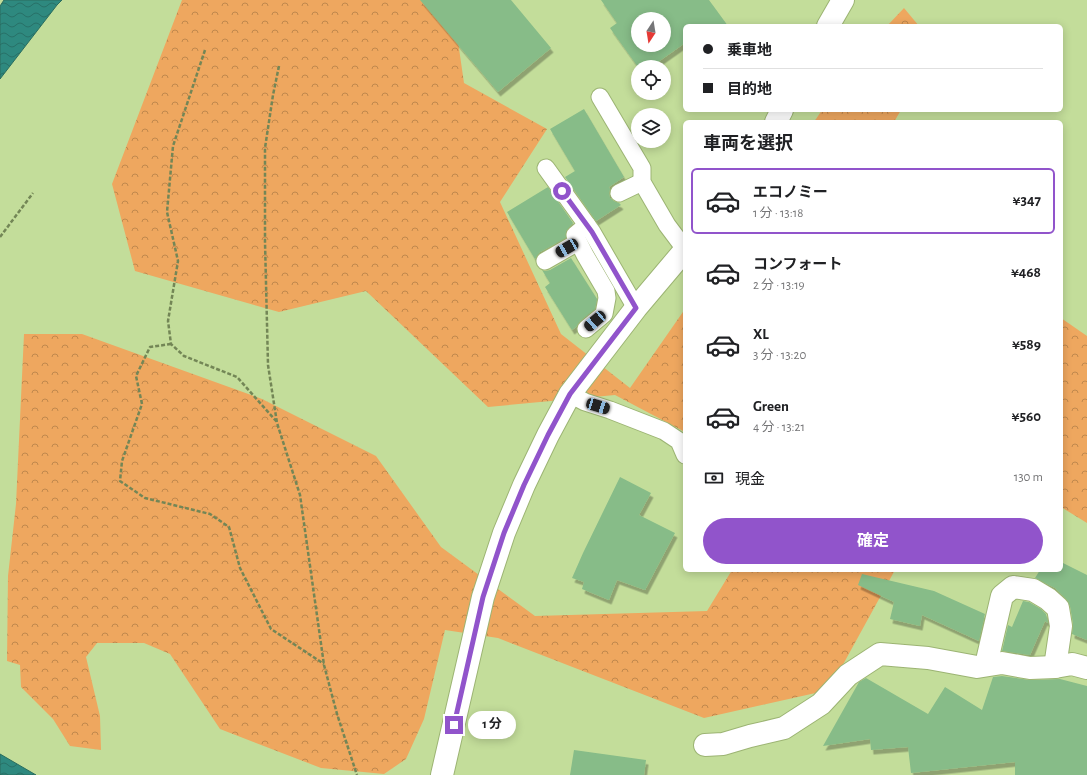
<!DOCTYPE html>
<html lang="ja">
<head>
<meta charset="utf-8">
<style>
  :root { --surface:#fff; --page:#f6f6f6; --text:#202124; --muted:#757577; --line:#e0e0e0; --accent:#9154cb }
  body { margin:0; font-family:"Alegreya Sans","Noto Sans JP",sans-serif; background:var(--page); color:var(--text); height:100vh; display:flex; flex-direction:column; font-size:15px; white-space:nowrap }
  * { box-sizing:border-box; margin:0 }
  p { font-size:13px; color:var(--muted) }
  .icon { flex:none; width:22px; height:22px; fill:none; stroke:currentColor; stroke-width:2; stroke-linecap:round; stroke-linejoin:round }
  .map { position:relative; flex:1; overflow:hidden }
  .details { position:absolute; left:683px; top:120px; width:380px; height:452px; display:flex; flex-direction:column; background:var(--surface); border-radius:6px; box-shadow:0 2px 10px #0003 }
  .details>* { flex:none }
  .banner { position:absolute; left:683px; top:24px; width:380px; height:88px; border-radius:6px; box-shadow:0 2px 10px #0003; display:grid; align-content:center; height:88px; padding:0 20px; background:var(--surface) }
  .needle { width:26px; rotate:192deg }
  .tools { position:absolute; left:631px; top:12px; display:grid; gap:8px }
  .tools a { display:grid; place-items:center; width:40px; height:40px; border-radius:50%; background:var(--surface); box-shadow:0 2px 10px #0003; font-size:20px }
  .end { position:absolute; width:18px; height:18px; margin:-9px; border:5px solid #9154cb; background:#fff; box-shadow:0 0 0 2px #fff }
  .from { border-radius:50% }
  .bubble { position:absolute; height:28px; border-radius:14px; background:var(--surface); box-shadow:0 2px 10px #0003; font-size:13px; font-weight:700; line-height:28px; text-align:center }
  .car { position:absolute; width:12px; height:24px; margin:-12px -6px; border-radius:5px; box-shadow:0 0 3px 1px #0007; background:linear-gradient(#222 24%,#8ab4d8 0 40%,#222 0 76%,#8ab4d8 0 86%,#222 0) }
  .banner b { display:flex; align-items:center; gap:14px; height:38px; font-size:15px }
  .banner b+b { border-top:1px solid var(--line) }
  .banner i { width:10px; height:10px; background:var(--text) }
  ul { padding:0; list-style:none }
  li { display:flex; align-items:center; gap:12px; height:66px; margin:0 8px 6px; padding:0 12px; border:2px solid transparent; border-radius:6px }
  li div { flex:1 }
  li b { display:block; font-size:15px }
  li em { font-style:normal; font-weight:700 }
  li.current { border-color:var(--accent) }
  li>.icon { width:36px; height:36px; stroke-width:1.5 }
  h2 { padding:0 20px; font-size:18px; line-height:48px }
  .pay { display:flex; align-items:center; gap:10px; height:44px; padding:0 20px; font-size:15px }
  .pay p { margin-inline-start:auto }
  .cta { display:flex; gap:8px; margin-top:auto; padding:8px 20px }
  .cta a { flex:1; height:46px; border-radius:24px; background:var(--accent); color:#fff; font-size:16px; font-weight:700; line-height:46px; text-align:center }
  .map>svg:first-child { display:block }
  .forest { fill:url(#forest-crowns) }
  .water { fill:url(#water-waves); stroke:#2a6d5e }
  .building { fill:#87bc88; fill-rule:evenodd; filter:url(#shadow) }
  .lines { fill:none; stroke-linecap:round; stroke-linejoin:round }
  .service-casing { stroke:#9cb473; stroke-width:19 }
  .minor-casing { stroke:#9cb473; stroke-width:24 }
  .tertiary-casing { stroke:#9cb473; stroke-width:24 }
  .path { stroke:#738656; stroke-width:2.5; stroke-dasharray:4 2; stroke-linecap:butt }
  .service { stroke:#fff; stroke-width:17 }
  .minor { stroke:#fff; stroke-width:22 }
  .tertiary { stroke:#fff; stroke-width:22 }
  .route { stroke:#9154cb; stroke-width:5 }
</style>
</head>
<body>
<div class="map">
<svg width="1087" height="775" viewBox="0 0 1087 775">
  <defs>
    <pattern id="forest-crowns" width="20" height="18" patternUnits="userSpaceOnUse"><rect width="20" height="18" fill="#eea75f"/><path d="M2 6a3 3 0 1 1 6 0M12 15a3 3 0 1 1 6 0" fill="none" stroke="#c0884d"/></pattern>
    <pattern id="water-waves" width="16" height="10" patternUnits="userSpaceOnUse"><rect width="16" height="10" fill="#2e897f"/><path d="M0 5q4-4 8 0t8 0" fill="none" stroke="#277067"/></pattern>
    <filter id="shadow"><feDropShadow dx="2.5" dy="4.5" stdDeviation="0" flood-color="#0004"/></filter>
  </defs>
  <rect width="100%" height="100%" fill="#c3dd9a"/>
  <g class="forest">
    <path d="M182 0H452L464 83 547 129 500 202 561 334 630 388 685 309V432L615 395 488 407 366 291 279 312 135 271 112 184Z"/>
    <path d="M904 8 919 26H887Z"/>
    <path d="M822 110H901L894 122H814Z"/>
    <path d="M1061 318 1087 336V523L1061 507Z"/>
    <path d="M24 334H82L262 399 376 456 441 547 535 616 707 611 732 570H895L829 690 704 718 498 638 445 630 424 719 406 759 384 774 321 768 220 729 170 654 144 643H97L86 657 100 716 101 750 70 746 53 719 21 687 20 665 7 661 8 576 16 504Z"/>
  </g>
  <g class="water">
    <path d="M4 0H62L57 5 0 79V6Z"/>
    <path d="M0 754 36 775H0Z"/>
  </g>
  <g class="building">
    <path d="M420 0H511L551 48 498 92Z"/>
    <path d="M601 0H709L728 26H685V43L651 67H638L610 28 617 23ZM638 19H664V45H638Z"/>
    <path d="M584 109 624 177 609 187 610 189 609 193 610 198 614 201 619 203 621 205 596 221 565 177 575 171 550 129Z"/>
    <path d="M548 187 573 223 566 231V238L540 252 537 256 535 259 507 212Z"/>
    <path d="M571 258 597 299 595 309 580 321 576 327 572 330 545 287 550 283 542 270 545 271 550 270Z"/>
    <path d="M620 477 651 493 639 515 675 533 645 590 617 580 609 600 582 589 584 582 572 578 583 553Z"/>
    <path d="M1061 562 1087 575V640L1072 634 1073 624 1070 606 1066 599 1055 588 1035 578 1040 570H1061Z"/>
    <path d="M862 574 934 591 985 614 979 641 922 615 920 626 890 619 894 602 858 585Z"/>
    <path d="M1023 601 1029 602 1041 609 1046 614 1048 623 1045 621 1030 655 1002 651 1008 625 1012 627Z"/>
    <path d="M1002 676 1030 680 1060 679 1087 686V775H1015V762L911 773 908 747 871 750 870 739 823 746 859 682 866 678 928 714 945 687 982 710 993 677Z"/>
    <path d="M574 750 646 760 644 775H570Z"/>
  </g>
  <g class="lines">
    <defs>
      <g id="service">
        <path d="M600 97 642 168V182L667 225 685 249"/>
        <path d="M546 168 592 232 636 308"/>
        <path d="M619 193 642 182"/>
        <path d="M545 261 578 242"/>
        <path d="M586 329 604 314 607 298 606 291 585 255 575 235 587 225"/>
        <path d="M570 394 585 402 610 410 664 431 679 441 685 455"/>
      </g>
      <g id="minor">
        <path d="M986 665 1002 596 1013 587 1033 590 1048 599 1058 608 1061 626 1055 667"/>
        <path d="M705 745 723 744 750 736 784 728 821 704 848 675 880 654 928 658 977 667 1002 663 1030 668 1055 667 1072 664 1087 668"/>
      </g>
      <g id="tertiary">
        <path d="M828 26 843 0"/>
        <path d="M776 122 782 110"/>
        <path d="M442 775 483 597 504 533 524 485 548 435 570 394 636 308 685 250"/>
      </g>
    </defs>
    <use href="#service" class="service-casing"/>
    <use href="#minor" class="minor-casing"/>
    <use href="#tertiary" class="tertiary-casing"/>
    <g class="path">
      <path d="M205 50 173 146 167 212 178 261 168 321 171 344 184 356 237 377 277 422"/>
      <path d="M279 66 273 95 265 148V242L268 365 277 423 300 495 324 665 337 714 357 775"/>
      <path d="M0 237 33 193"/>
      <path d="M171 344 150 347 136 376 142 404 122 461 120 481 145 498 210 514 229 527 240 568 271 629 324 664"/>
    </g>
    <use href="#service" class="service"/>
    <use href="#minor" class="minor"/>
    <use href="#tertiary" class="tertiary"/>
  </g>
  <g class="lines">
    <path class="route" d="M454 725 483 597 504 533 524 485 548 435 570 394 636 308 592 232 562 191"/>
  </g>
</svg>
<div class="tools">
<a><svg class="needle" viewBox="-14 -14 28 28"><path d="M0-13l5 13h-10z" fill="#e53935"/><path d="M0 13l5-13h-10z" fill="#757577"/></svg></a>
<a><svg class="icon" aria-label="locate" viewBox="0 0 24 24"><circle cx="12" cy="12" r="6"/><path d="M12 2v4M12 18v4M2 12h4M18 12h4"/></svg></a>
<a><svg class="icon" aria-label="layers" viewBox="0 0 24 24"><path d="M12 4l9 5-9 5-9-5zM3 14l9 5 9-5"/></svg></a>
</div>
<i class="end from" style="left:562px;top:191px"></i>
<i class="end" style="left:454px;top:725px"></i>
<div class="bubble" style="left:468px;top:711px;width:48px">1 分</div>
<i class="car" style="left:567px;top:248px;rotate:240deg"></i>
<i class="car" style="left:595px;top:321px;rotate:229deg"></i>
<i class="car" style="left:598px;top:406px;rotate:107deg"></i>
<div class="banner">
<b><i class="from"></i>乗車地</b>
<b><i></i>目的地</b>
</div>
<section class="details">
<h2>車両を選択</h2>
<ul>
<li class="current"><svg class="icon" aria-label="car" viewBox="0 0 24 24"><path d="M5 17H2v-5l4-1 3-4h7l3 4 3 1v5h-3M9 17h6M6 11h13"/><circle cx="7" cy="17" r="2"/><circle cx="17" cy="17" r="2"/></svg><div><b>エコノミー</b><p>1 分 · 13:18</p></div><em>¥347</em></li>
<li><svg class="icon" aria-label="car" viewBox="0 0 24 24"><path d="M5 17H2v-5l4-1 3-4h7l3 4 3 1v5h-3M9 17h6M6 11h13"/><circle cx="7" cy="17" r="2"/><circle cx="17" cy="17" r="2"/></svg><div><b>コンフォート</b><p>2 分 · 13:19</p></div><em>¥468</em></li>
<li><svg class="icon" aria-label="car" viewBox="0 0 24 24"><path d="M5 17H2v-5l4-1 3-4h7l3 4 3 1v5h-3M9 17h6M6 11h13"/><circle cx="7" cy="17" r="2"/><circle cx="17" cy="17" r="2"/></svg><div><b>XL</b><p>3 分 · 13:20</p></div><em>¥589</em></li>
<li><svg class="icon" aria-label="car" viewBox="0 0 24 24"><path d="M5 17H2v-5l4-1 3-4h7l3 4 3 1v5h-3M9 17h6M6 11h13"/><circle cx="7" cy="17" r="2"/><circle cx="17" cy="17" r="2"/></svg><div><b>Green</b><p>4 分 · 13:21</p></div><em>¥560</em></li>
</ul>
<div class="pay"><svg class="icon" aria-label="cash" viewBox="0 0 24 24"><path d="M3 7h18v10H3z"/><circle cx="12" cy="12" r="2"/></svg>現金<p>130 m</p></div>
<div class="cta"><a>確定</a></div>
</section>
</div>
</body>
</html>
